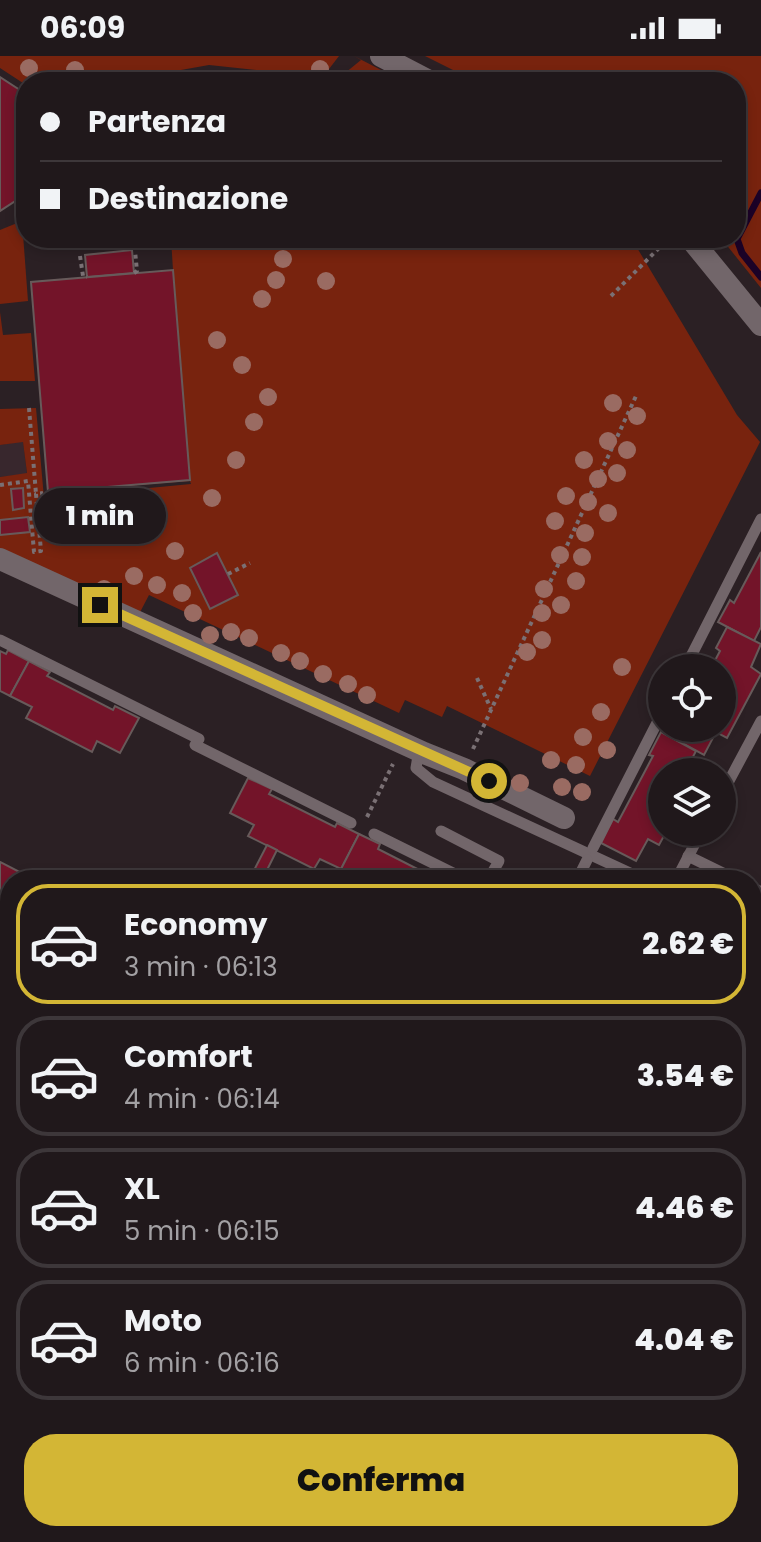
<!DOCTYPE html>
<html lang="it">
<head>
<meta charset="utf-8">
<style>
  :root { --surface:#20181b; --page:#282124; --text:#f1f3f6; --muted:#a2a0a3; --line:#3d373a; --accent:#d3b635 }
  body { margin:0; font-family:Poppins,sans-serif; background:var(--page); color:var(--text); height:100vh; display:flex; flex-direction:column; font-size:30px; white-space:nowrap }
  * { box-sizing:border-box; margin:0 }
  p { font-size:26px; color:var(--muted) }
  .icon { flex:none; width:44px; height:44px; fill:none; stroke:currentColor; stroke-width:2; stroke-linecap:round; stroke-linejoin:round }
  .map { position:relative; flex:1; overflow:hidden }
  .panel { position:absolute; left:0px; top:814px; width:762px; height:672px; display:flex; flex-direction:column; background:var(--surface); border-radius:32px 32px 0 0; box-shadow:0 4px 12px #0003,0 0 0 2px var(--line) }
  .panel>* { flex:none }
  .top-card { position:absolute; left:16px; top:16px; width:730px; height:176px; border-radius:32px; box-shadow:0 4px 12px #0003,0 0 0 2px var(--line); display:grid; align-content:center; height:176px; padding:0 24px; background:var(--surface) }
  .controls { position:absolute; left:648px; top:598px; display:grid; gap:16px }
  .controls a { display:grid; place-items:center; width:88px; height:88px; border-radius:50%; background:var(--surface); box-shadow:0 4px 12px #0003,0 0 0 2px var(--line); font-size:40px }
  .end { position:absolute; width:36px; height:36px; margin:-18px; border:10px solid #d3b635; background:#111; box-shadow:0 0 0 4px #111 }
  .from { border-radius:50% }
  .bubble { position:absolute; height:56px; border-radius:28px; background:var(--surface); box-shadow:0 4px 12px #0003,0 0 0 2px var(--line); font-size:26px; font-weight:800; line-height:56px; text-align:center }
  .top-card b { display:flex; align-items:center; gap:28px; height:76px; font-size:30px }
  .top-card b+b { border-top:2px solid var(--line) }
  .top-card i { width:20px; height:20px; background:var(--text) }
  ul { padding:14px 0 0; list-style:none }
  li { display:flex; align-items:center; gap:24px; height:120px; margin:0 16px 12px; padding:0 8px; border:4px solid var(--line); border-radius:32px }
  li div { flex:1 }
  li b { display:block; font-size:30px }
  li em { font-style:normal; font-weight:800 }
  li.selected { border-color:var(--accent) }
  li>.icon { width:72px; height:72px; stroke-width:1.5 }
  .cta { display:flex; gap:16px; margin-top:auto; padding:16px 24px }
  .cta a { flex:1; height:92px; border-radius:32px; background:var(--accent); color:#111; font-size:32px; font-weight:800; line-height:92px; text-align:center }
  .status { display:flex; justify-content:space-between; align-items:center; height:56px; padding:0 40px; background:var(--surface); direction:ltr }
  .status svg { height:22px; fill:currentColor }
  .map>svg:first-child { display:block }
  .built { fill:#38272d }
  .green { fill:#78230e }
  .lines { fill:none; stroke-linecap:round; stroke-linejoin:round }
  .stream { stroke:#1b0227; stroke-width:7 }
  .building { fill:#731429; stroke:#675a5a; stroke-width:2 }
  .path { stroke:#7a7074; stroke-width:4; stroke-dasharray:4 4; stroke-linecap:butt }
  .lane { stroke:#72666a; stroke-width:11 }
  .street { stroke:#72666a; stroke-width:22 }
  .tree { fill:#9a6b62 }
  .route { stroke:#d3b635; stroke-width:10 }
</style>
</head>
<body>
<div class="status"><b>06:09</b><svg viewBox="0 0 49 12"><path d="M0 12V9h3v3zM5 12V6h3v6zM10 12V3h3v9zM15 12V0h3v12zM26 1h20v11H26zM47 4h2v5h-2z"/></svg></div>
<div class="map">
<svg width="761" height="1486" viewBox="0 0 761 1486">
  <rect width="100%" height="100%" fill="#2b2024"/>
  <path class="built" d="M23 385 27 418 0 421V389Z"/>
  <g class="green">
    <path d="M0 0H339L329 13 312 20 209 9 181 14 153 26H26V29L0 12Z"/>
    <path d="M354 0 385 16 386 26H334L361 4Z"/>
    <path d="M425 0H761V232L721 182H736V26H477Z"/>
    <path d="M22 165 28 245 0 248V174Z"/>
    <path d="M171 182H627L633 185 737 359 760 386 590 720 447 650 442 661 405 644 399 657 149 539 137 562 0 495V479L29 475 27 461 0 464V421L27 417 23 386 0 389V353L36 352 44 442 191 428 190 425 48 436 31 226 86 221 85 199 132 194 134 217 173 214Z"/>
    <path d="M0 256 3 279 31 277 35 325H0Z"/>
    <path d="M752 841 761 845V978L752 996Z"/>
    <path d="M761 1150V1294L752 1289V1157Z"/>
    <path d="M22 1476H56L52 1486H36L21 1479Z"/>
    <path d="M239 1476H545L540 1486H234Z"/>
  </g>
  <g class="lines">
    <g class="stream">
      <path d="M761 137 737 183 742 197 761 221"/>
      <path d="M385 1486 390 1476"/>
    </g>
  </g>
  <g class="building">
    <path d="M0 21 26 38V120L21 127 26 131V138L0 155Z"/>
    <path d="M132 194 134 217 87 221 85 199Z"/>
    <path d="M173 214 190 424 48 436 31 226Z"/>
    <path d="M23 432 24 452 13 454 11 433Z"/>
    <path d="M28 461 30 476 0 479V464Z"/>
    <path d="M761 496V571L754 585 718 566 730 544 734 547Z"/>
    <path d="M217 497 238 539 210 553 190 512Z"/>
    <path d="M727 571 761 588 751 611 761 618 727 682 716 676 704 699 669 680 673 672H722V612H711L720 595 716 592Z"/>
    <path d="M8 594 29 605 10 640 0 635V595L6 598Z"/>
    <path d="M29 605 50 616 47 620 113 654 115 650 139 662 120 697 97 685 92 696 26 662 32 651 10 640Z"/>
    <path d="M661 676 696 695 685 716H662V776H666L659 789 648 783 636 805 601 787 613 763 618 766 653 700 649 699Z"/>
    <path d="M248 722 272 733 269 738 335 771 337 767 359 778 341 813 320 803 314 813 248 780 254 769 230 757Z"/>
    <path d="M359 778 380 788 378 793 439 824H362L341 813Z"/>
    <path d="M267 789 277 794 262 824H249Z"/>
    <path d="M0 806 35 824H10V864L0 859Z"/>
    <path d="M761 1066V1141L760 1144 752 1140V1083Z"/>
    <path d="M0 1279 10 1284V1340L0 1335Z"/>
    <path d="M752 1387 761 1392V1401L752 1396Z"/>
    <path d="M752 1396 761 1401 752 1422Z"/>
    <path d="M0 1400 10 1405V1443L0 1438Z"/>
    <path d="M761 1405V1452L752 1448V1422Z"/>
    <path d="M188 1476H226L222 1486H213Z"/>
    <path d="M627 1476H678L672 1486H621Z"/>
  </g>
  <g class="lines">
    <g class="path">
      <path d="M80 200 83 220 87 221"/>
      <path d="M134 217 137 215 135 195"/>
      <path d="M611 240 669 182"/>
      <path d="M29 352 36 438"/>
      <path d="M0 429 28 425 34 496 41 495 36 438 43 437"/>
      <path d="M228 518 250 507"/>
      <path d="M477 622 491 653"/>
      <path d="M473 693 636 340"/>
      <path d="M367 761 393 708"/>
      <path d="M335 824 341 813"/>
      <path d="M0 977 10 981"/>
      <path d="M752 1381 761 1385"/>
    </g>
    <g class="lane">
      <path d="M0 584 199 683 195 689 351 767"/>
      <path d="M685 612 761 463"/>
      <path d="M419 694 416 712 433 726 645 824"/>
      <path d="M722 738 761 665"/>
      <path d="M441 775 499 805 488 824"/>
      <path d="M374 778 467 824"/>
      <path d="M593 792 662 657"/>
      <path d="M688 800 737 824"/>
      <path d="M577 824 587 804"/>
      <path d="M676 824 701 776"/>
      <path d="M752 831 761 836"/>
      <path d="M761 1004 756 1015 761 1017"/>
      <path d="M752 1050 761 1032"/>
      <path d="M752 1453 761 1458"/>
      <path d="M687 1486 692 1476"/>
    </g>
    <g class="street">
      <path d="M381 0 431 26"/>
      <path d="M690 182 761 269"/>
      <path d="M0 503 424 697 464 713 564 762"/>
      <path d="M0 938 10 943"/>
      <path d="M752 1326 761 1330"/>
      <path d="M110 1476 135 1486"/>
      <path d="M76 1486 80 1476"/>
    </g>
  </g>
  <g class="tree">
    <circle cx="29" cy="12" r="9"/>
    <circle cx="320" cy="13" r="9"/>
    <circle cx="75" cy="14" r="9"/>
    <circle cx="283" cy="203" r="9"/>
    <circle cx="276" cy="224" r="9"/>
    <circle cx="326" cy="225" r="9"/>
    <circle cx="262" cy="243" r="9"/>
    <circle cx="217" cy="284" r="9"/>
    <circle cx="242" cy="309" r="9"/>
    <circle cx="268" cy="341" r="9"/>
    <circle cx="613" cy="347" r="9"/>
    <circle cx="637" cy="360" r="9"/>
    <circle cx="254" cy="366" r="9"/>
    <circle cx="608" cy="385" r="9"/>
    <circle cx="627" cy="394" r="9"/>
    <circle cx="236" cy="404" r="9"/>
    <circle cx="584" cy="404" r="9"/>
    <circle cx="617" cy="417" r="9"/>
    <circle cx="598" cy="423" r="9"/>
    <circle cx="566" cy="440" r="9"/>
    <circle cx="212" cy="442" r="9"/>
    <circle cx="588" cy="446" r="9"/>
    <circle cx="608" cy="457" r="9"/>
    <circle cx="555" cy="465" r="9"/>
    <circle cx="585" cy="477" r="9"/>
    <circle cx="175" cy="495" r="9"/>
    <circle cx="560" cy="499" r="9"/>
    <circle cx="582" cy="501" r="9"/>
    <circle cx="134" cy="520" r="9"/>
    <circle cx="576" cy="525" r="9"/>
    <circle cx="157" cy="529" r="9"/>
    <circle cx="104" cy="533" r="9"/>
    <circle cx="544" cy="533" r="9"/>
    <circle cx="182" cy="537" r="9"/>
    <circle cx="561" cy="549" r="9"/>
    <circle cx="193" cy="557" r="9"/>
    <circle cx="542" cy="557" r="9"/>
    <circle cx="231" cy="576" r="9"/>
    <circle cx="210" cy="579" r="9"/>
    <circle cx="249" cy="582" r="9"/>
    <circle cx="542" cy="584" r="9"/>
    <circle cx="527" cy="596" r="9"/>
    <circle cx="281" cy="597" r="9"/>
    <circle cx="300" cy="605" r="9"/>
    <circle cx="622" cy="611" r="9"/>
    <circle cx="323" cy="618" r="9"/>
    <circle cx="348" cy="628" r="9"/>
    <circle cx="367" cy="639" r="9"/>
    <circle cx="601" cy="656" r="9"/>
    <circle cx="583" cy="681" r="9"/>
    <circle cx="607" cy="694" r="9"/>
    <circle cx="551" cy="704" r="9"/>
    <circle cx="576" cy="709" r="9"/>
    <circle cx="520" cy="727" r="9"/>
    <circle cx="562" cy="731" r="9"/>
    <circle cx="582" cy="736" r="9"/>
  </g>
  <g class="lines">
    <path class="route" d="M100 549 489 725"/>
  </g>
</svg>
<div class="controls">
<a><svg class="icon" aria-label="locate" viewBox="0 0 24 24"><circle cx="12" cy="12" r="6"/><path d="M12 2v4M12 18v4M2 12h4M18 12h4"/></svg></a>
<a><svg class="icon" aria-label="layers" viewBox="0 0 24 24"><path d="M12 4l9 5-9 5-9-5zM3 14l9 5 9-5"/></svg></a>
</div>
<i class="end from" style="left:489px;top:725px"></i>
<i class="end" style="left:100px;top:549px"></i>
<div class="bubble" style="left:34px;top:432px;width:132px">1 min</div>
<div class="top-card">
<b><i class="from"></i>Partenza</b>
<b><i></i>Destinazione</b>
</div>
<section class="panel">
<ul>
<li class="selected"><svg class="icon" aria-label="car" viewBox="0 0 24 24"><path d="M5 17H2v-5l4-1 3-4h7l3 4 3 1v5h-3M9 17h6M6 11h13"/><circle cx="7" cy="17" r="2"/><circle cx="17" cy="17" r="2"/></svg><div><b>Economy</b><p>3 min · 06:13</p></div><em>2.62 €</em></li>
<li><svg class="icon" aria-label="car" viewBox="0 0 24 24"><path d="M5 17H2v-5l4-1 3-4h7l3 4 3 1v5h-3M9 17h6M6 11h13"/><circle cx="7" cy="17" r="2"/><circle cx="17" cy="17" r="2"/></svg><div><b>Comfort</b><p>4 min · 06:14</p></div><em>3.54 €</em></li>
<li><svg class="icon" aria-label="car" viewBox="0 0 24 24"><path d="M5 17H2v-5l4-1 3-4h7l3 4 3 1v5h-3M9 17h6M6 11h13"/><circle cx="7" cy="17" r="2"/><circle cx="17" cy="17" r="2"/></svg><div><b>XL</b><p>5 min · 06:15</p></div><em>4.46 €</em></li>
<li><svg class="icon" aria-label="car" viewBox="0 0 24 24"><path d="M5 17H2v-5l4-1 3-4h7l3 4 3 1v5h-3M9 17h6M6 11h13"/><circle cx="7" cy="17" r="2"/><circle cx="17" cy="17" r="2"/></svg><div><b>Moto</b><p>6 min · 06:16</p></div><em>4.04 €</em></li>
</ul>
<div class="cta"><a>Conferma</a></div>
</section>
</div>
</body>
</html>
